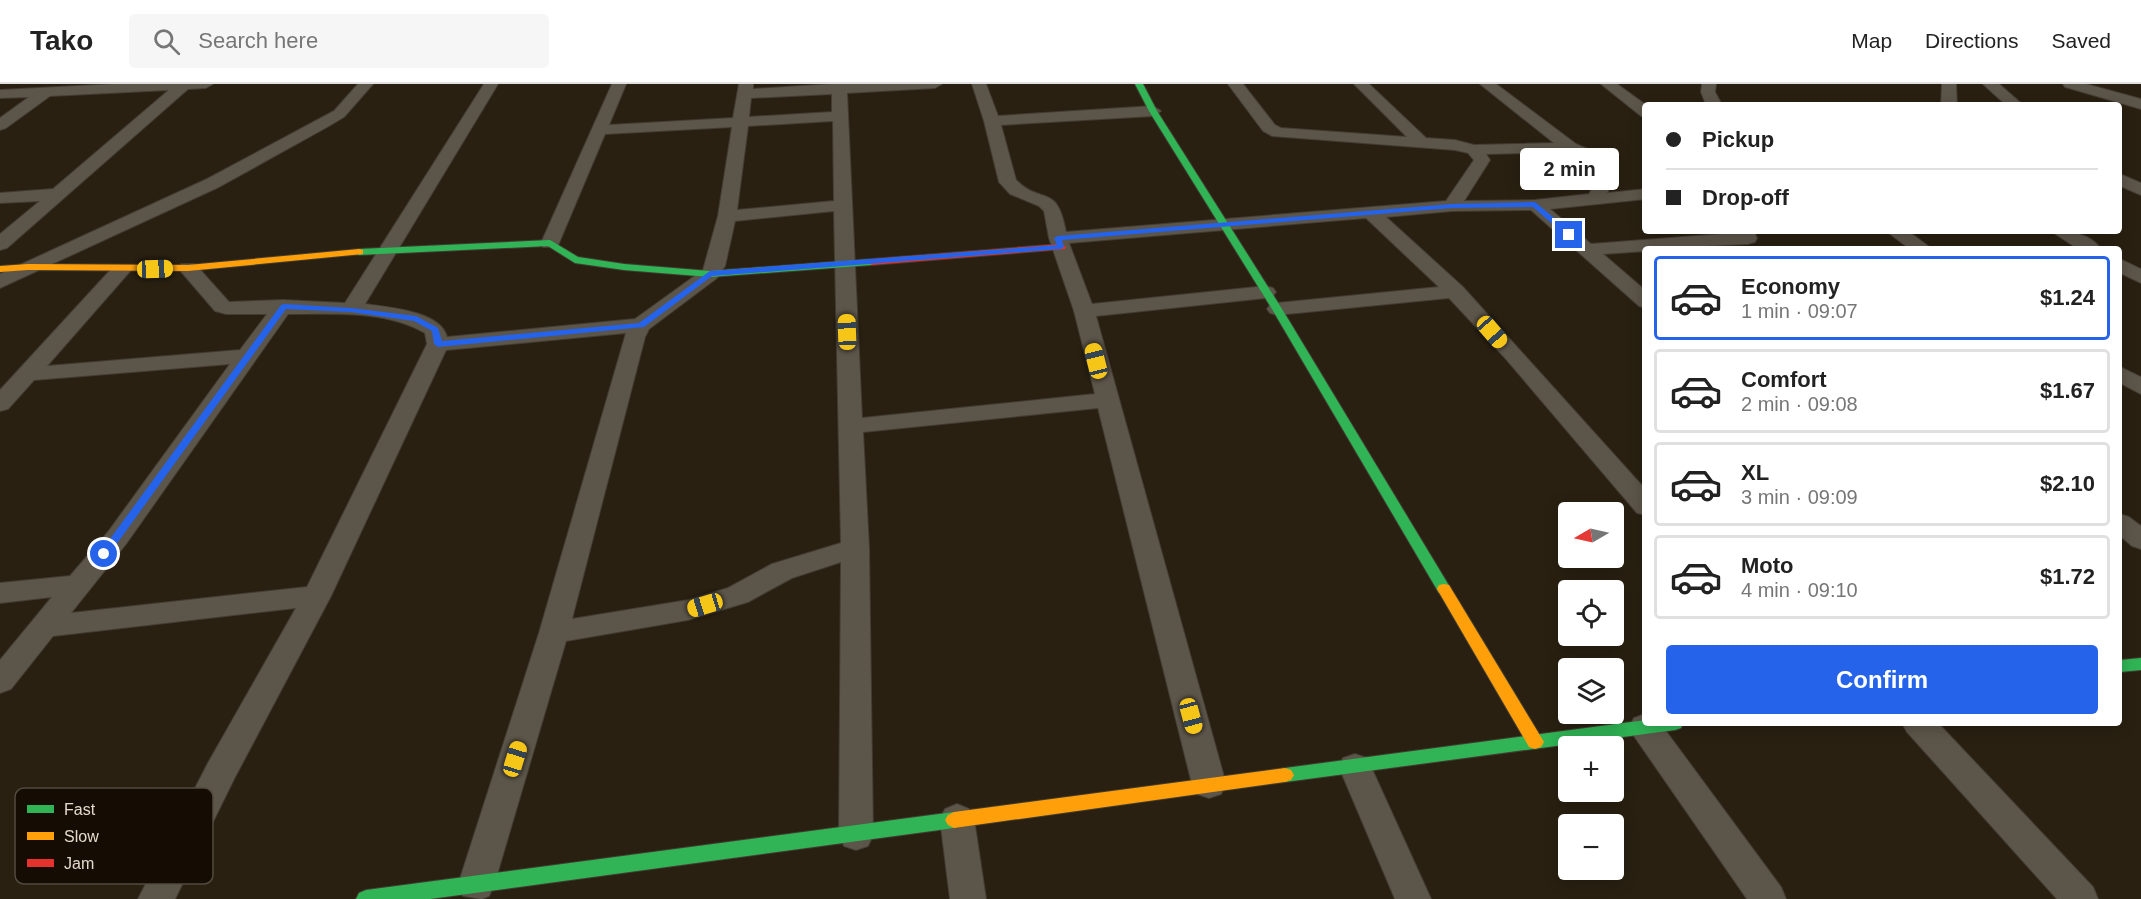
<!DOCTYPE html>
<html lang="en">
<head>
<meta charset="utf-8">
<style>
  :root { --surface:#fff; --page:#f6f6f6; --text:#222; --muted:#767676; --line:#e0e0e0; --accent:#2563eb }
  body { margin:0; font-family:Helvetica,sans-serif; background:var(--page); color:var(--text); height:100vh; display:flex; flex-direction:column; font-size:22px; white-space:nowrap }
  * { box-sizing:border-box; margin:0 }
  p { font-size:20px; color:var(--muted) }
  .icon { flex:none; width:33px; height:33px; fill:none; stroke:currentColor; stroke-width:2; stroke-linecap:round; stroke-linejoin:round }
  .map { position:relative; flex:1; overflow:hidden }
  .details { position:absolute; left:1642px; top:162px; width:480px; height:480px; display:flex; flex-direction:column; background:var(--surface); border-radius:6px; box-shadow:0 3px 15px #0003 }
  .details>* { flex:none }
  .hud { position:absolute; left:1642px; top:18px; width:480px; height:132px; border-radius:6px; box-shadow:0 3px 15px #0003; display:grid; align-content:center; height:132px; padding:0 24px; background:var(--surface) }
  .needle { width:39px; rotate:261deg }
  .controls { position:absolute; left:1558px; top:418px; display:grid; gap:12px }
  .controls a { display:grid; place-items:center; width:66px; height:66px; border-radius:6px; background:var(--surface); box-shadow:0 3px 15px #0003; font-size:30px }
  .end { position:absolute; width:27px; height:27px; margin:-14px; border:8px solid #2563eb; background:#fff; box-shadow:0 0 0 3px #fff }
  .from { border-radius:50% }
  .bubble { position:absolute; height:42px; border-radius:6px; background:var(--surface); box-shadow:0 3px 15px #0003; font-size:20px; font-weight:800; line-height:42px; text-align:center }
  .car { position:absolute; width:18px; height:36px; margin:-18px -9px; border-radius:8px; box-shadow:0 0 4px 2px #0007; background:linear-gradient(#f5c518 24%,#345 0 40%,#f5c518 0 76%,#345 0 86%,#f5c518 0) }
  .hud b { display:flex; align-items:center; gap:21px; height:57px; font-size:22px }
  .hud b+b { border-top:2px solid var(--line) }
  .hud i { width:15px; height:15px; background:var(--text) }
  ul { padding:10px 0 0; list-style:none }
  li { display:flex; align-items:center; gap:18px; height:84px; margin:0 12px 9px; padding:0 12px; border:3px solid var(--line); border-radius:6px }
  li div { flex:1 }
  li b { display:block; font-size:22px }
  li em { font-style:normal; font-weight:800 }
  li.current { border-color:var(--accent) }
  li>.icon { width:54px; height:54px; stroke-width:1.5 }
  .action { display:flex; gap:12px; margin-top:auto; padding:12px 24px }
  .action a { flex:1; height:69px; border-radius:6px; background:var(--accent); color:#fff; font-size:24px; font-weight:800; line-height:69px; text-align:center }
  header { display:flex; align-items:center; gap:36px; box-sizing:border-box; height:84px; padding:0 30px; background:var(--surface); border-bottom:2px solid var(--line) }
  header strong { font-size:28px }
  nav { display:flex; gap:33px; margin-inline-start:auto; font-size:21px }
  .search { width:420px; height:54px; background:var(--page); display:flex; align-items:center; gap:15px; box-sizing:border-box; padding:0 21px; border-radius:6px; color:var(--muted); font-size:22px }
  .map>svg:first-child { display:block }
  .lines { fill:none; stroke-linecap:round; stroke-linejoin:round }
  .street-casing { stroke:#433c32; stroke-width:2 }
  .fast-casing { stroke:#433c32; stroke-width:2 }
  .slow-casing { stroke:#433c32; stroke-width:2 }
  .jam-casing { stroke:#433c32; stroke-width:2 }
  .street { fill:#5c554a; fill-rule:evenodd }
  .fast { fill:#30b455; fill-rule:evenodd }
  .slow { fill:#ff9f0a; fill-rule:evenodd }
  .jam { fill:#e5322d; fill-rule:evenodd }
  .route { fill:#2563eb }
  .key { fill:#150d04; stroke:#534a3f; stroke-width:1.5 }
  .key-label { font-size:16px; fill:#e5d9ca }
</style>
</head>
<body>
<header>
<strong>Tako</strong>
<div class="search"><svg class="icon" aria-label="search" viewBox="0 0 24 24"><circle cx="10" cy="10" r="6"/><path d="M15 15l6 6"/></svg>Search here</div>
<nav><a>Map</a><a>Directions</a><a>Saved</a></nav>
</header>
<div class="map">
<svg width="2141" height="815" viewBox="0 0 2141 815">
  <rect width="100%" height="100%" fill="#292011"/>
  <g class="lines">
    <defs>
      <g id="street">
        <path d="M116 0H213L206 4 188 5 7 164 0 166V150L40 117 0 119V109L53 105 169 6 50 12 6 44 0 46V34L29 13 0 14V6Z"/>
        <path d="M358 0H373L344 33 329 42 219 103 0 204V190L207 95 334 27Z"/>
        <path d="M484 0H498L365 220C387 223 441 227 447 253L635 235 703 186 718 132 732 43 605 50 559 159 557 163H543L541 159 612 0H626L609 41 733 34 739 0H753V5L832 0H942L935 4 847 9 862 334 1095 310 1074 227 1049 154 1044 127 1039 122 1010 110 999 98 984 37 972 0H986L998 32 1153 22 1161 27 1153 32 1001 41 1016 96C1042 122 1057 98 1066 148L1446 117 1474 76 1468 69 1455 66 1272 52 1263 47 1228 0H1243L1275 41 1281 44 1407 53 1354 0H1369L1426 54 1455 56 1474 61 1554 59 1480 0H1496L1576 60 1604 72 1615 83 1616 91 1607 109 1646 105V115L1550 125 1591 160 1748 148 1755 150 1757 154 1755 158 1748 160 1646 165V167L1603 170 1646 207V224L1639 222 1531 126 1452 127 1386 133 1463 203 1646 406V431L1637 429 1506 275 1449 214 1277 231 1270 229 1267 225 1270 221 1277 219 1439 203 1366 134 1069 159 1092 220 1266 202 1273 204 1276 208 1273 212 1266 214 1096 232 1226 700 1221 710 1209 714 1197 710 1192 700 1098 324 863 348 869 464 873 751 868 762 856 766 844 762 839 751 841 478 792 494 748 518 688 536 566 557 494 801 489 812 482 815 463 812 458 801 539 549 626 249 446 266 331 512 234 695 175 815H138L208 679 296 524 53 552 11 605 0 609V576L52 513 0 519V499L70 492 108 448 230 280 34 296 8 325 0 327V306L115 181H129L132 185 47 282 240 266 267 230H226L215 227 178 184 181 180H195L229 218 283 216 345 219ZM832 10V28L749 33 751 14ZM833 37 834 117 737 126 748 42ZM1567 68 1599 85 1600 91 1589 110 1535 116 1464 117 1490 76 1486 70ZM834 127 841 459 772 480 728 504 688 516 572 535 645 253 649 245 717 194 725 182 735 137ZM288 230C332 230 386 226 425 249L427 260 307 503 71 529 126 460Z"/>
        <path d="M1601 0H1617L1646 21V33L1641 32Z"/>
        <path d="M1702 0H1716L1715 8 1722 21H1706L1701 8Z"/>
        <path d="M1942 0H1956L1957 21H1941Z"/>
        <path d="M1983 0H1999L2023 21H2006Z"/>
        <path d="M2063 0H2086L2141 15V25L2065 3Z"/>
        <path d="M2120 90 2141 99V111L2120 102Z"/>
        <path d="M1886 147H1908L1932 165H1910Z"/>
        <path d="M2051 147C2069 147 2090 149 2101 165H2078Z"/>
        <path d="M2120 175 2141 185V199L2120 189Z"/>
        <path d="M2120 283 2141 293V310L2120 299Z"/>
        <path d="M2120 430 2129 433 2141 442V465L2132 462 2120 452Z"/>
        <path d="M1645 630 1646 639H1660L1781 803 1786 815H1747L1634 652 1629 643 1634 634Z"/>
        <path d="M1902 639H1938L2093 803 2098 815H2057L1907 648Z"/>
        <path d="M1355 670 1367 674 1431 815H1395L1339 683 1343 674Z"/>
        <path d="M957 720 969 725 974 735 986 815H950L940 735 945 725Z"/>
      </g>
      <g id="fast">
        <path d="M1135 0H1143L1157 27 1282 225 1451 505 1449 509H1439L1272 225 1149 27Z"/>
        <path d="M550 156 578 173 624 180 710 187 872 175 877 178 872 181 710 193 624 186 575 179 548 162 359 171 354 168 359 165Z"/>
        <path d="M2141 574V586L2120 588V576Z"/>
        <path d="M1646 636V639H1683L1681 644 1675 646 1285 698 1279 696 1276 691 1279 686 1285 684Z"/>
        <path d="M954 728 960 731 963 736 960 741 954 744 430 815H356L359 809 366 806Z"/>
      </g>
      <g id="slow">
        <path d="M359 165 363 166V170L188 187 28 186 0 188V182L28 180 188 181Z"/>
        <path d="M1444 500 1449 501 1541 653 1544 658 1541 663 1535 665 1529 663 1437 505 1439 501Z"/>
        <path d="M1285 684 1291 686 1294 691 1291 696 1285 698 954 744 948 741 945 736 948 731 954 728Z"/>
      </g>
      <path id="jam" d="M1061 160 1066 163 1065 165 872 181 867 178 872 175Z"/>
    </defs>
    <use href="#street" class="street-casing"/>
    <use href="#fast" class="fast-casing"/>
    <use href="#slow" class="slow-casing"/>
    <use href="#jam" class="jam-casing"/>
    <use href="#street" class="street"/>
    <use href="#fast" class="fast"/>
    <use href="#slow" class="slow"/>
    <use href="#jam" class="jam"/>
  </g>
  <path class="route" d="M1535 118 1572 149V152H1566L1533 123 1452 124 1062 156 1064 163 1061 165 712 192 644 243 438 263 434 260 432 247 414 237 351 228 286 225 108 472 104 473 99 470 281 221 284 220 351 224 416 232 438 244 442 257 639 239 710 187 1057 161 1054 154 1058 152 1452 120Z"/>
  <rect x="15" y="704" width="198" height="96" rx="9" class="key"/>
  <rect x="27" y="721" width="27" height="8" fill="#30b455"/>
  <rect x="27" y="748" width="27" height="8" fill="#ff9f0a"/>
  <rect x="27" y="775" width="27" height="8" fill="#e5322d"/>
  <g class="key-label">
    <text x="64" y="731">Fast</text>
    <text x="64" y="758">Slow</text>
    <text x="64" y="785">Jam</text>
  </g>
</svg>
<div class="controls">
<a><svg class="needle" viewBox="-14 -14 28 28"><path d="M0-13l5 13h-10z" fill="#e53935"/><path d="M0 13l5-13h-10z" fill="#767676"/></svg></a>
<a><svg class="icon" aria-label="locate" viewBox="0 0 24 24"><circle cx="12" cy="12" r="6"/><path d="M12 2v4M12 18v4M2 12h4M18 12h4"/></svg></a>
<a><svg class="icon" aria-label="layers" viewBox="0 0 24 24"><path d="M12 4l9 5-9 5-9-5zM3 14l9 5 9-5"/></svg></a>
<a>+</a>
<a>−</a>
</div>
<i class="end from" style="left:104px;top:470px"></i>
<i class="end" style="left:1569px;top:151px"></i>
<div class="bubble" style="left:1520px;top:64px;width:99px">2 min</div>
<i class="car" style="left:155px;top:185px;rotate:88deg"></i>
<i class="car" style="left:847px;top:248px;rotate:358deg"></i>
<i class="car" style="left:1492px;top:248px;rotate:139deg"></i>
<i class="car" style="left:1096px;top:277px;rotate:346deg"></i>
<i class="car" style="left:705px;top:521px;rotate:253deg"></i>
<i class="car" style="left:1191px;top:632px;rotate:165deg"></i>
<i class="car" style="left:515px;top:675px;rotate:17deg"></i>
<div class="hud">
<b><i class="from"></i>Pickup</b>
<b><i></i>Drop-off</b>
</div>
<section class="details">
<ul>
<li class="current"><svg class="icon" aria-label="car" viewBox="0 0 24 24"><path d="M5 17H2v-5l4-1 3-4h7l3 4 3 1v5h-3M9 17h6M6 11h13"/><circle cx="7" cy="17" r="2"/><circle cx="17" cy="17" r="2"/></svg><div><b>Economy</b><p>1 min · 09:07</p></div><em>$1.24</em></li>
<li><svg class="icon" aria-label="car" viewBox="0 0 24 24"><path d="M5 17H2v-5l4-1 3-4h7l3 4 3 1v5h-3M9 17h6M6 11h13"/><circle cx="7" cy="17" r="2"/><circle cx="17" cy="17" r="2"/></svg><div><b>Comfort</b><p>2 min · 09:08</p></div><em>$1.67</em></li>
<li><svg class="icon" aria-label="car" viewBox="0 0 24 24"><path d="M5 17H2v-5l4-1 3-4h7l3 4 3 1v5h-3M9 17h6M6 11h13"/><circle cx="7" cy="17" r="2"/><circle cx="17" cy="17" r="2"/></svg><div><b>XL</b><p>3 min · 09:09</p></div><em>$2.10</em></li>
<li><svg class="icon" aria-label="car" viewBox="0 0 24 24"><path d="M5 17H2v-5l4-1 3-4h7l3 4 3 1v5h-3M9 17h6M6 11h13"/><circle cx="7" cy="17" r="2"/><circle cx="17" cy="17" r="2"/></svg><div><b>Moto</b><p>4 min · 09:10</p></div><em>$1.72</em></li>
</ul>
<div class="action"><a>Confirm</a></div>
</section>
</div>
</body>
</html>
